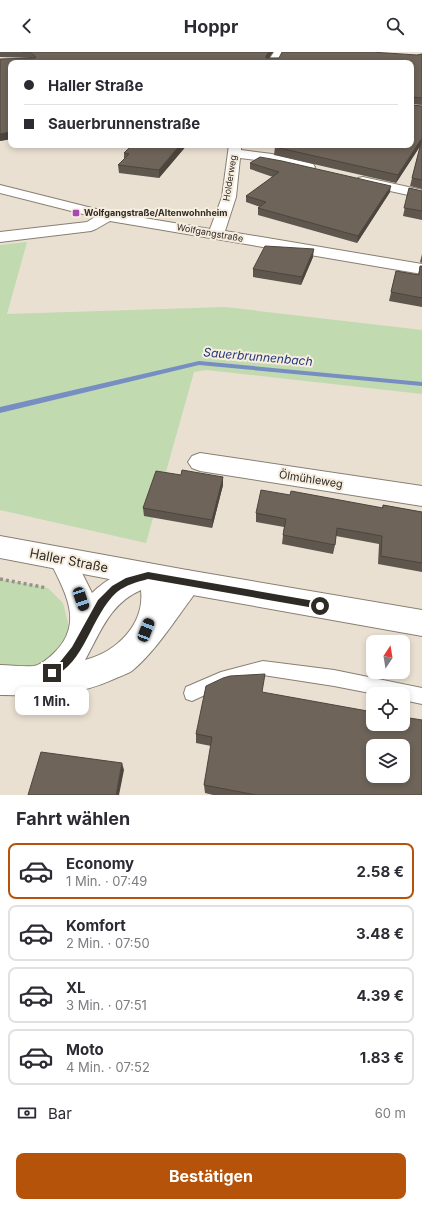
<!DOCTYPE html>
<html lang="de">
<head>
<meta charset="utf-8">
<style>
  :root { --surface:#fff; --page:#f7f7f7; --text:#2b2b33; --muted:#7c7c81; --line:#e1e1e2; --accent:#b45309 }
  body { margin:0; font-family:Inter,sans-serif; background:var(--page); color:var(--text); height:100vh; display:flex; flex-direction:column; font-size:15px; white-space:nowrap }
  * { box-sizing:border-box; margin:0 }
  p { font-size:13px; color:var(--muted) }
  .icon { flex:none; width:22px; height:22px; fill:none; stroke:currentColor; stroke-width:2; stroke-linecap:round; stroke-linejoin:round }
  .map { position:relative; height:743px; overflow:hidden }
  .drawer { display:flex; flex-direction:column; background:var(--surface); flex:1 }
  .drawer>* { flex:none }
  .top-card { position:absolute; left:8px; top:8px; width:406px; height:88px; border-radius:8px; box-shadow:0 2px 6px #0003; display:grid; align-content:center; height:88px; padding:0 16px; background:var(--surface) }
  .needle { width:26px; rotate:12deg }
  .controls { position:absolute; left:366px; top:583px; display:grid; gap:8px }
  .controls a { display:grid; place-items:center; width:44px; height:44px; border-radius:8px; background:var(--surface); box-shadow:0 2px 6px #0003; font-size:20px }
  .end { position:absolute; width:18px; height:18px; margin:-9px; border:5px solid #2e2a25; background:#fff; box-shadow:0 0 0 2px #fff }
  .from { border-radius:50% }
  .bubble { position:absolute; height:28px; border-radius:8px; background:var(--surface); box-shadow:0 2px 6px #0003; font-size:13px; font-weight:700; line-height:28px; text-align:center }
  .car { position:absolute; width:12px; height:24px; margin:-12px -6px; border-radius:5px; box-shadow:0 0 3px 1px #0007; background:linear-gradient(#222 24%,#8ab4d8 0 40%,#222 0 76%,#8ab4d8 0 86%,#222 0) }
  .top-card b { display:flex; align-items:center; gap:14px; height:38px; font-size:15px }
  .top-card b+b { border-top:1px solid var(--line) }
  .top-card i { width:10px; height:10px; background:var(--text) }
  ul { padding:0; list-style:none }
  li { display:flex; align-items:center; gap:12px; height:56px; margin:0 8px 6px; padding:0 8px; border:2px solid var(--line); border-radius:8px }
  li div { flex:1 }
  li b { display:block; font-size:15px }
  li em { font-style:normal; font-weight:700 }
  li.selected { border-color:var(--accent) }
  li>.icon { width:36px; height:36px; stroke-width:1.5 }
  h2 { padding:0 16px; font-size:18px; line-height:48px }
  .pay { display:flex; align-items:center; gap:10px; height:44px; padding:0 16px; font-size:15px }
  .pay p { margin-inline-start:auto }
  .cta { display:flex; gap:8px; margin-top:auto; padding:8px 16px }
  .cta a { flex:1; height:46px; border-radius:8px; background:var(--accent); color:#fff; font-size:16px; font-weight:700; line-height:46px; text-align:center }
  header { display:flex; justify-content:space-between; align-items:center; height:52px; padding:0 16px; background:var(--surface); font-size:18px; font-weight:700 }
  .map>svg:first-child { display:block }
  .green { fill:#c1dab0 }
  .lines { fill:none; stroke-linecap:round; stroke-linejoin:round }
  .stream { fill:#768ec1; fill-rule:evenodd }
  .lane-casing { stroke:#887f73; stroke-width:2 }
  .street-casing { stroke:#887f73; stroke-width:2 }
  .secondary-casing { stroke:#887f73; stroke-width:2 }
  .path { stroke:#989187; stroke-width:3.5; stroke-dasharray:3 3; stroke-linecap:butt }
  .lane { fill:#fff; fill-rule:evenodd }
  .street { fill:#fff; fill-rule:evenodd }
  .secondary { fill:#fff; fill-rule:evenodd }
  .wall { fill:#5f564d }
  .shaded-wall { fill:#4d463e }
  .building { fill:#6e6459; stroke:#4d463e; fill-rule:evenodd }
  .route { fill:#2e2a25 }
  .poi-dot { fill:#a849b2; stroke:#f6eddf; stroke-width:1.5 }
  .labels { text-anchor:middle; stroke-width:4; stroke-linejoin:round; paint-order:stroke }
  .far-street-label { font-size:9px; fill:#2e2a25; stroke:#f6eddf }
  .far-poi-label { font-size:9px; font-weight:bold; fill:#2e2a25; stroke:#f6eddf; text-anchor:start }
  .street-label { font-size:11px; fill:#2e2a25; stroke:#f6eddf }
  .water-label { font-size:12px; font-style:italic; fill:#1f3877; stroke:#f6eddf }
  .near-street-label { font-size:13px; fill:#2e2a25; stroke:#f6eddf }
</style>
</head>
<body>
<header><svg class="icon" aria-label="back" viewBox="0 0 24 24"><path d="M15 5l-7 7 7 7"/></svg>Hoppr<svg class="icon" aria-label="search" viewBox="0 0 24 24"><circle cx="10" cy="10" r="6"/><path d="M15 15l6 6"/></svg></header>
<div class="map">
<svg width="422" height="743" viewBox="0 0 422 743">
  <rect width="100%" height="100%" fill="#e9e0d2"/>
  <g class="green">
    <path d="M27 190 7 262 225 255 422 278V342L206 318 194 320 146 491 0 458V193Z"/>
    <path d="M0 527 48 536 63 551 75 598 63 613 0 628Z"/>
  </g>
  <g class="lines">
    <path class="stream" d="M199 309 422 330V334L199 313 0 361V355Z"/>
    <defs>
      <path id="lane" d="M263 609 334 618 422 636V652L403 648V642H375L334 634 263 623 222 635 192 649 186 647 184 641 186 635 221 620Z"/>
      <g id="street">
        <path d="M274 0H284L277 11H267Z"/>
        <path d="M229 93H241V98L272 102 313 112 315 115 313 118 308 119 272 110 240 106 236 145 225 179 422 212V222L110 169 96 177 91 179 0 190V180L87 170 95 165 0 141V133L108 160 210 177 222 145Z"/>
        <path d="M363 125 422 138V146L358 132 356 129 358 126Z"/>
        <path d="M200 401 422 434V454L200 419 192 416 188 410 192 404Z"/>
        <path d="M62 496 71 499 92 541C108 525 127 518 148 511L158 515 167 534 177 521 187 518 197 521 201 530 197 539C178 563 157 598 133 618 128 622 120 624 114 627 74 645 43 644 0 643V613C11 613 23 615 34 614 41 613 50 605 55 600 85 570 64 539 49 507L53 499ZM141 538C145 572 117 600 85 608 100 581 110 551 141 538Z"/>
      </g>
      <path id="secondary" d="M0 484 187 518 422 558V584L187 542 0 506Z"/>
    </defs>
    <use href="#lane" class="lane-casing"/>
    <use href="#street" class="street-casing"/>
    <use href="#secondary" class="secondary-casing"/>
    <path class="path" d="M0 527 47 536"/>
    <use href="#lane" class="lane"/>
    <use href="#street" class="street"/>
    <use href="#secondary" class="secondary"/>
  </g>
  <g class="wall">
    <path d="M0 0H273L269 6 417 3 422 2V53L411 52V53L422 54V137L410 134 420 94 396 131 274 103 275 95 277 94 272 93H411V11H11V87L0 89V7L30 6 0 5Z"/>
    <path d="M187 93 159 126 119 121 118 113 124 107V101Z"/>
    <path d="M250 111 390 140 357 191 258 163V156L260 155 246 150V144L273 125 250 117Z"/>
    <path d="M409 136 422 139V168L403 164Z"/>
    <path d="M422 202V211L420 210Z"/>
    <path d="M313 205 301 233 253 225V217Z"/>
    <path d="M420 214H422V255L389 249 396 219 418 223Z"/>
    <path d="M223 433 212 476 144 464 143 456Z"/>
    <path d="M290 443 382 456 383 453 422 460V520L378 512 379 492 336 484 335 493 333 502 282 492 284 475 256 470V461Z"/>
    <path d="M262 640 422 743H213L205 741 204 733 211 694 196 691V682Z"/>
  </g>
  <g class="shaded-wall">
    <path d="M269 0H273L266 10V4Z"/>
    <path d="M11 80V87L0 89V82Z"/>
    <path d="M422 86 421 93 396 131 398 123Z"/>
    <path d="M180 93H187L159 126V118Z"/>
    <path d="M391 134 390 140 357 191 358 184Z"/>
    <path d="M314 197 313 205 301 233 302 225Z"/>
    <path d="M223 425V433L212 476V468Z"/>
    <path d="M122 711 124 718 119 743H116Z"/>
  </g>
  <g class="building">
    <path d="M22 0H269L266 4V6H279L282 0H371L417 3 422 2V46L411 45V53L422 54V86L398 123 275 95 279 93H411V11H11V80L0 82V7L35 6 36 5 30 0Z"/>
    <path d="M422 87V128L412 126Z"/>
    <path d="M132 93H180L159 118 118 113 129 102 124 101Z"/>
    <path d="M260 105 282 109 391 134 358 184 258 156 266 150 246 144 279 120 250 111Z"/>
    <path d="M409 136 422 139V159L404 156Z"/>
    <path d="M265 194 314 197 302 225 253 217Z"/>
    <path d="M420 214H422V246L391 240 396 219 419 223Z"/>
    <path d="M182 418 223 425 212 468 143 456 156 419 181 423Z"/>
    <path d="M261 438 290 443 291 439 383 456V453L422 460V511L381 504 382 484 337 476 335 493 283 483 286 467 256 461Z"/>
    <path d="M265 622 262 640 373 660V672H403V665L422 668V743H256L204 733 212 685 196 682 206 634 223 626 230 624ZM373 694H403V724H373Z"/>
    <path d="M41 700 122 711 116 743H28Z"/>
  </g>
  <path class="route" d="M148 520 320 550 325 554 320 557 148 527C137 530 126 533 117 540 91 563 85 612 52 625L48 624 47 621 48 618 60 610 72 595 98 548 112 534 126 526Z"/>
  <rect class="poi-dot" x="72" y="157" width="8" height="8" rx="2"/>
  <g class="labels">
    <g class="far-street-label">
      <text transform="translate(230 126) rotate(-81)" y="3">Holderweg</text>
      <text transform="translate(210 181) rotate(10)" y="3">Wolfgangstraße</text>
    </g>
    <g class="far-poi-label">
      <text x="84" y="164">Wolfgangstraße/Altenwohnheim</text>
    </g>
    <g class="street-label">
      <text transform="translate(311 427) rotate(9)" y="4">Ölmühleweg</text>
    </g>
    <g class="water-label">
      <text transform="translate(258 305) rotate(5)" y="4">Sauerbrunnenbach</text>
    </g>
    <g class="near-street-label">
      <text transform="translate(69 508) rotate(11)" y="5">Haller Straße</text>
    </g>
  </g>
</svg>
<div class="controls">
<a><svg class="needle" viewBox="-14 -14 28 28"><path d="M0-13l5 13h-10z" fill="#e53935"/><path d="M0 13l5-13h-10z" fill="#7c7c81"/></svg></a>
<a><svg class="icon" aria-label="locate" viewBox="0 0 24 24"><circle cx="12" cy="12" r="6"/><path d="M12 2v4M12 18v4M2 12h4M18 12h4"/></svg></a>
<a><svg class="icon" aria-label="layers" viewBox="0 0 24 24"><path d="M12 4l9 5-9 5-9-5zM3 14l9 5 9-5"/></svg></a>
</div>
<i class="end from" style="left:320px;top:554px"></i>
<i class="end" style="left:52px;top:621px"></i>
<div class="bubble" style="left:15px;top:635px;width:74px">1 Min.</div>
<i class="car" style="left:81px;top:547px;rotate:161deg"></i>
<i class="car" style="left:146px;top:578px;rotate:21deg"></i>
<div class="top-card">
<b><i class="from"></i>Haller Straße</b>
<b><i></i>Sauerbrunnenstraße</b>
</div>
</div>
<section class="drawer">
<h2>Fahrt wählen</h2>
<ul>
<li class="selected"><svg class="icon" aria-label="car" viewBox="0 0 24 24"><path d="M5 17H2v-5l4-1 3-4h7l3 4 3 1v5h-3M9 17h6M6 11h13"/><circle cx="7" cy="17" r="2"/><circle cx="17" cy="17" r="2"/></svg><div><b>Economy</b><p>1 Min. · 07:49</p></div><em>2.58 €</em></li>
<li><svg class="icon" aria-label="car" viewBox="0 0 24 24"><path d="M5 17H2v-5l4-1 3-4h7l3 4 3 1v5h-3M9 17h6M6 11h13"/><circle cx="7" cy="17" r="2"/><circle cx="17" cy="17" r="2"/></svg><div><b>Komfort</b><p>2 Min. · 07:50</p></div><em>3.48 €</em></li>
<li><svg class="icon" aria-label="car" viewBox="0 0 24 24"><path d="M5 17H2v-5l4-1 3-4h7l3 4 3 1v5h-3M9 17h6M6 11h13"/><circle cx="7" cy="17" r="2"/><circle cx="17" cy="17" r="2"/></svg><div><b>XL</b><p>3 Min. · 07:51</p></div><em>4.39 €</em></li>
<li><svg class="icon" aria-label="car" viewBox="0 0 24 24"><path d="M5 17H2v-5l4-1 3-4h7l3 4 3 1v5h-3M9 17h6M6 11h13"/><circle cx="7" cy="17" r="2"/><circle cx="17" cy="17" r="2"/></svg><div><b>Moto</b><p>4 Min. · 07:52</p></div><em>1.83 €</em></li>
</ul>
<div class="pay"><svg class="icon" aria-label="cash" viewBox="0 0 24 24"><path d="M3 7h18v10H3z"/><circle cx="12" cy="12" r="2"/></svg>Bar<p>60 m</p></div>
<div class="cta"><a>Bestätigen</a></div>
</section>
</body>
</html>
